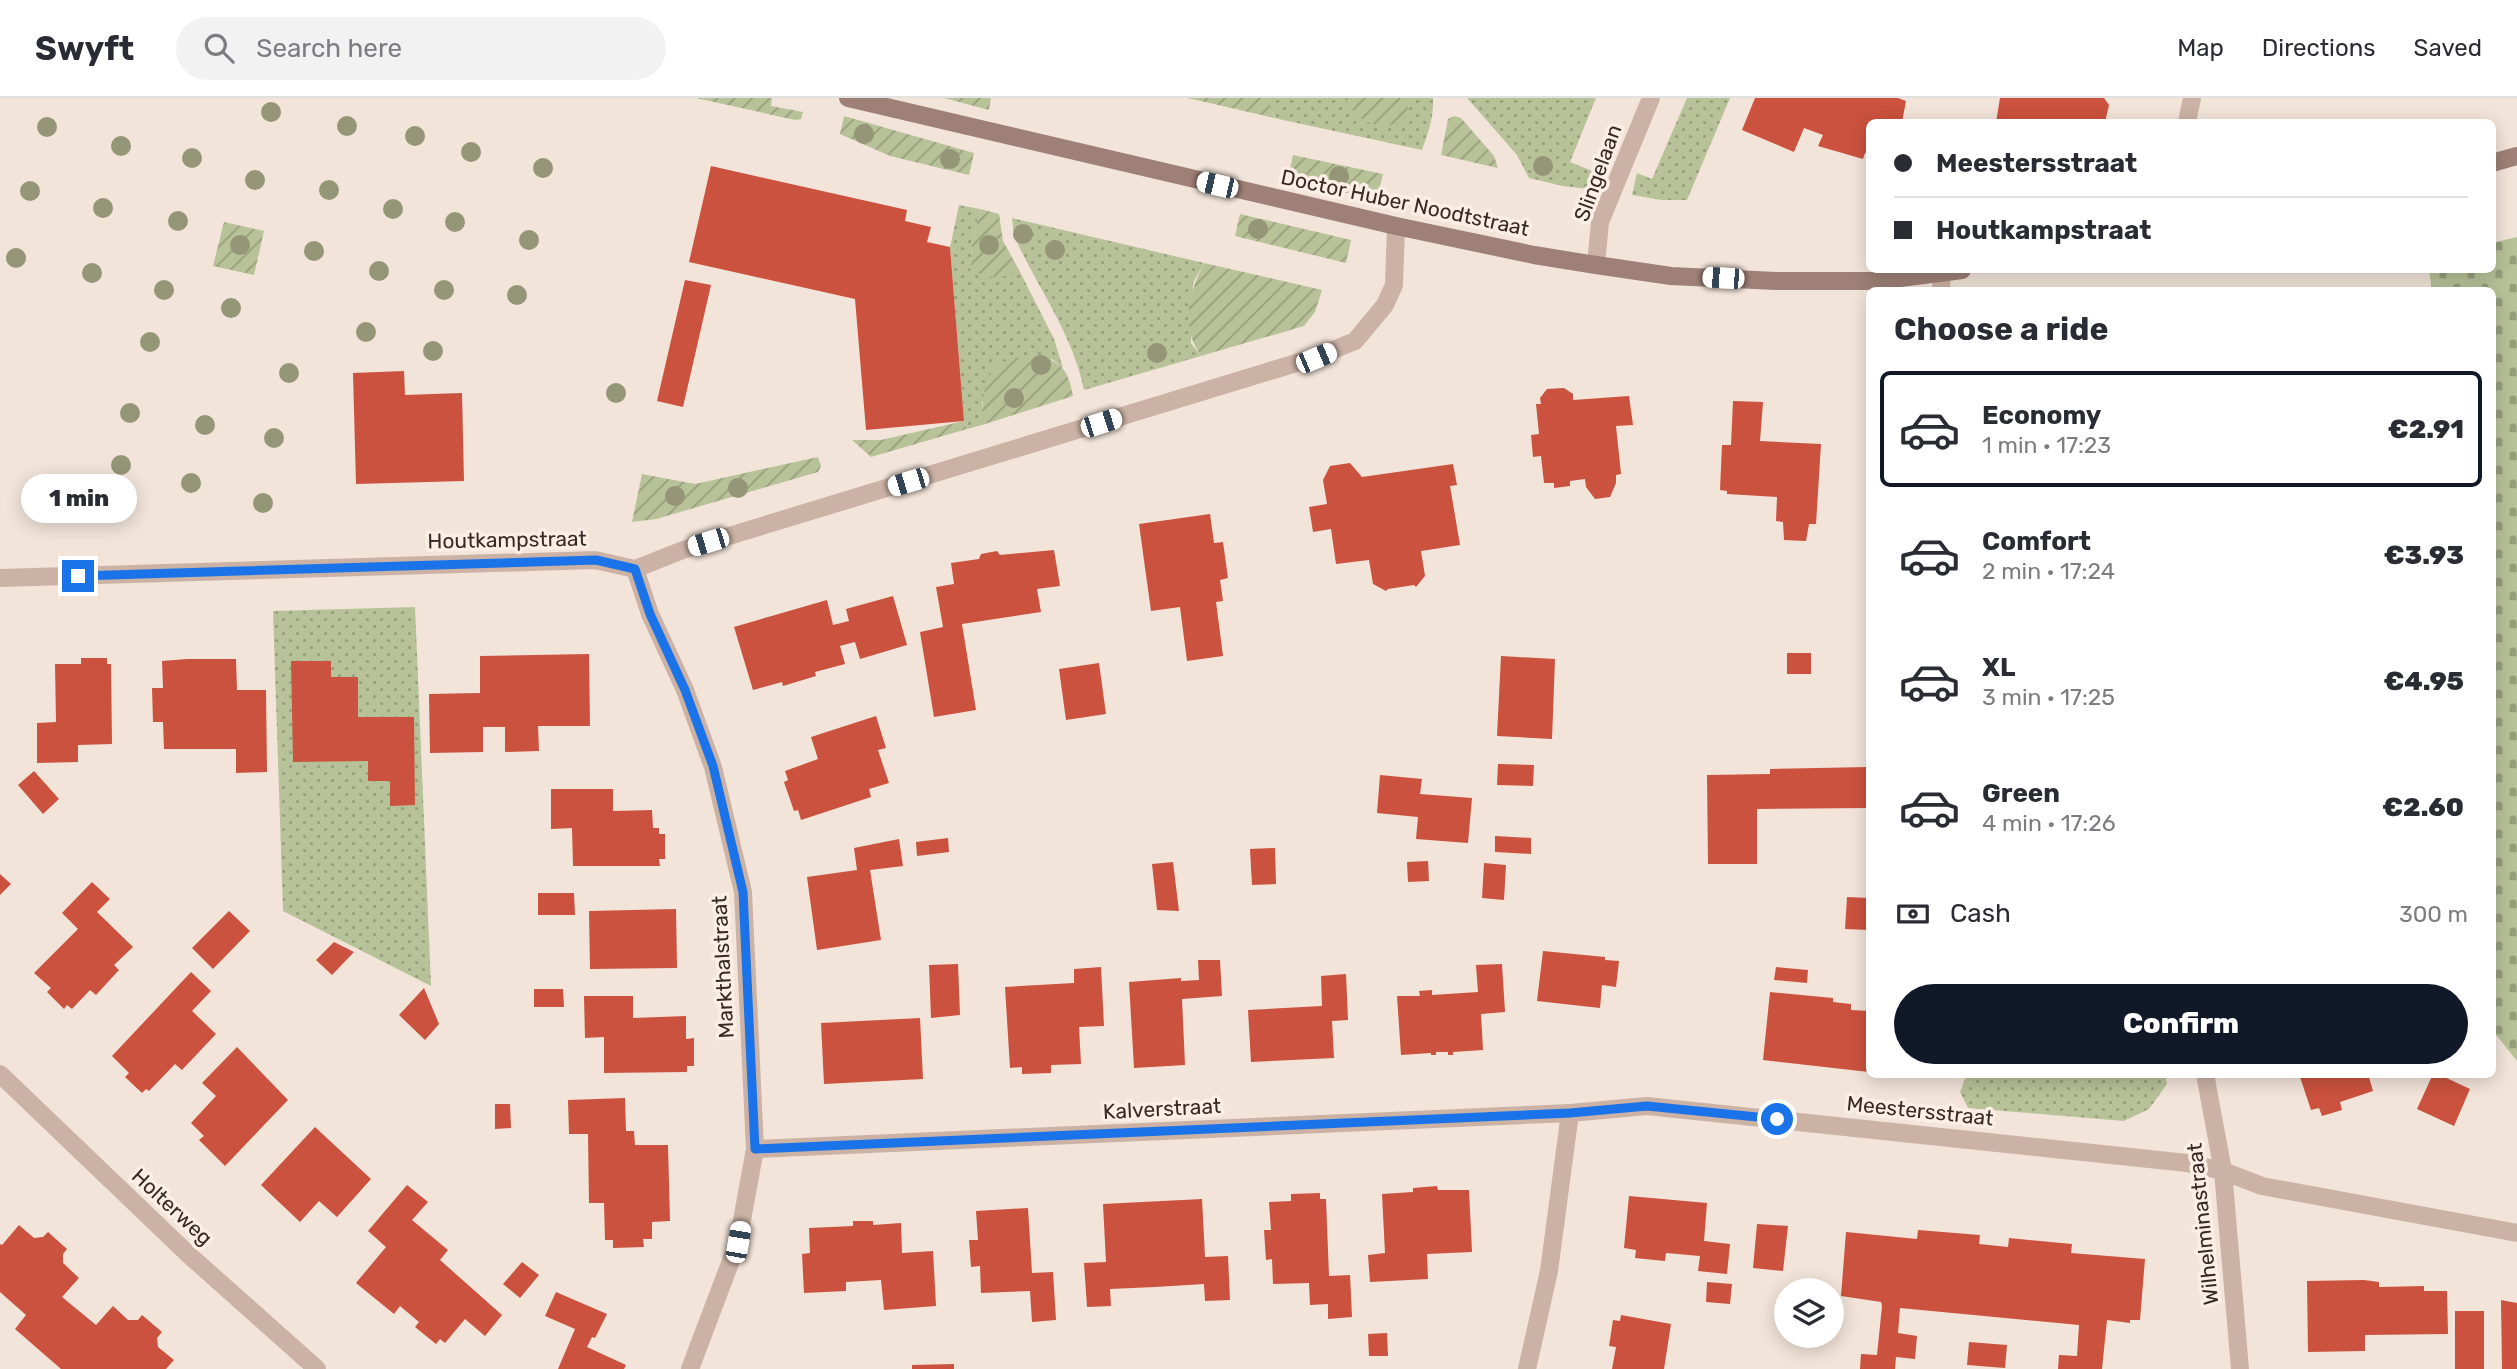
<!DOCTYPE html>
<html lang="en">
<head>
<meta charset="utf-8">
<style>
  :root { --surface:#fff; --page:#f2f2f3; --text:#2b2b33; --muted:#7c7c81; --line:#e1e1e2; --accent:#111827 }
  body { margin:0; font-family:Rubik,sans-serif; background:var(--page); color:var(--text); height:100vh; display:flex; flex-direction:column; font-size:26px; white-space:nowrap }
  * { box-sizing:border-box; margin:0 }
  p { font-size:23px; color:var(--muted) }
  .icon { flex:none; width:38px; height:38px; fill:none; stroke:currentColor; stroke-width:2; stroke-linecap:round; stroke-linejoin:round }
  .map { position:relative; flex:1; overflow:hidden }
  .sheet { position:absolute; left:1866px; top:189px; width:630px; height:791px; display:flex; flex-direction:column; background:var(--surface); border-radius:10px; box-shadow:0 4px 18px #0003 }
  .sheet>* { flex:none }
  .banner { position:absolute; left:1866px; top:21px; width:630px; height:154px; border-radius:10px; box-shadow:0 4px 18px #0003; display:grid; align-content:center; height:154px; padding:0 28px; background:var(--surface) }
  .fabs { position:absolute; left:1774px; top:1180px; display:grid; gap:14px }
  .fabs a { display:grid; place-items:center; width:70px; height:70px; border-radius:50%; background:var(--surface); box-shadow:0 4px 18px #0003; font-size:35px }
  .end { position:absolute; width:32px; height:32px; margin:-16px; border:9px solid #1a73e8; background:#fff; box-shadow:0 0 0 4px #fff }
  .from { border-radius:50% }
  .bubble { position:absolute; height:49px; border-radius:24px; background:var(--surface); box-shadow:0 4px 18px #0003; font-size:23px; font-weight:800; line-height:49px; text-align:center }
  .car { position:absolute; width:21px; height:42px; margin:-21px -10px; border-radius:9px; box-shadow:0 0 5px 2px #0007; background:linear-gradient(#fff 24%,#345 0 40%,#fff 0 76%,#345 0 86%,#fff 0) }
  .banner b { display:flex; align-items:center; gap:24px; height:66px; font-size:26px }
  .banner b+b { border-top:2px solid var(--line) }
  .banner i { width:18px; height:18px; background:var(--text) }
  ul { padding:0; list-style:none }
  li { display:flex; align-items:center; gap:21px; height:116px; margin:0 14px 10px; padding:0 14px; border:4px solid transparent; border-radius:10px }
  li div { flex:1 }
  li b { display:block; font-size:26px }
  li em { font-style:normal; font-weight:800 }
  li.active { border-color:var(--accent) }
  li>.icon { width:63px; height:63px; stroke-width:1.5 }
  h2 { padding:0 28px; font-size:32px; line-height:84px }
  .pay { display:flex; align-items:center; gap:18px; height:77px; padding:0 28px; font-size:26px }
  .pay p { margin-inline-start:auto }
  .action { display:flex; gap:14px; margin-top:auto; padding:14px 28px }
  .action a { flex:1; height:80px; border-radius:42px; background:var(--accent); color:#fff; font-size:28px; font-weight:800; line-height:80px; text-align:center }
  header { display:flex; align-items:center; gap:42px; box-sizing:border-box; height:98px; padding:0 35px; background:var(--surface); border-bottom:2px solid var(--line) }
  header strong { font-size:33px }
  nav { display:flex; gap:38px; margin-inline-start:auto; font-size:24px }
  .search { width:490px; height:63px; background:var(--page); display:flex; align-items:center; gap:18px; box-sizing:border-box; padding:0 24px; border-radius:38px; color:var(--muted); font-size:26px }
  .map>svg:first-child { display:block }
  .grass { fill:url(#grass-dots) }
  .cemetery { fill:url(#cemetery-stones) }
  .garden { fill:url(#garden-furrows) }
  .building { fill:#cb523e }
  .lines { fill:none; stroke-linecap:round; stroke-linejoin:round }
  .street { stroke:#cbb2a4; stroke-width:18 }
  .secondary { stroke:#9e8076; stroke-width:18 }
  .tree { fill:#959578 }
  .route { stroke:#1a73e8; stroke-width:9 }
  .labels { text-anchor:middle; stroke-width:7; stroke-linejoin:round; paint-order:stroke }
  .street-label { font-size:21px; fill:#362a26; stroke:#faeee5 }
</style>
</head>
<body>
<header>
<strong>Swyft</strong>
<div class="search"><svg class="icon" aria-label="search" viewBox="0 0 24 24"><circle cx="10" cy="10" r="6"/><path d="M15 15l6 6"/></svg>Search here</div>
<nav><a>Map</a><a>Directions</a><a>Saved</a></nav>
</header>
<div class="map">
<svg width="2517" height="1271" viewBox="0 0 2517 1271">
  <defs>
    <pattern id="grass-dots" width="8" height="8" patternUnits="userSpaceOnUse" patternTransform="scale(1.75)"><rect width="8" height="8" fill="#b8c298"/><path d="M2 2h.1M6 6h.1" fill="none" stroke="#969e7c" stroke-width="1.8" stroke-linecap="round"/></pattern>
    <pattern id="cemetery-stones" width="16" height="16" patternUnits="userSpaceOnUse" patternTransform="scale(1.75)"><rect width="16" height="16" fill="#b8c298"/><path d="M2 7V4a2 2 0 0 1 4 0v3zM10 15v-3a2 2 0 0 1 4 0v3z" fill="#969e7c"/></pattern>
    <pattern id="garden-furrows" width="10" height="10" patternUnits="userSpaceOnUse" patternTransform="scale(1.75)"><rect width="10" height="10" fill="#b8c298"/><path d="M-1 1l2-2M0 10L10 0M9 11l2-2" fill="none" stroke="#969e7c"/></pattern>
  </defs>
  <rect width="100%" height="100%" fill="#f2e4d9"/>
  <g class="grass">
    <path d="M1268 0H1433C1434 19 1428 35 1422 52L1274 20Z"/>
    <path d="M1467 0H1596L1570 64 1597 75 1590 91 1563 88 1529 80 1517 57Z"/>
    <path d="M1687 0H1730L1687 102H1662L1632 97 1637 75 1652 81Z"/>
    <path d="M959 107 980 111 972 147 970 172 1012 178 1018 170 1054 241 1063 270 1052 261 982 304V327L967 331 964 323 950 149Z"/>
    <path d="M1012 120 1204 165 1193 185 1191 245 1201 258 1084 292C1073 236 1037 189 1014 138Z"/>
    <path d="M415 509 431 888 283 813 273 513Z"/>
    <path d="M1967 976H2165L2167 986 2149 1011 2124 1023 1968 1010 1960 994Z"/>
  </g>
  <path class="cemetery" d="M2517 139V963L2492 932V192H2432L2429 172H2492V145Z"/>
  <g class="garden">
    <path d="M696 0H772L771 8 803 14 801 21 795 22Z"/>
    <path d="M944 0H991L989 12Z"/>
    <path d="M1188 0H1268L1274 20Z"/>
    <path d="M1344 0H1405L1408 12 1402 25C1371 30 1362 27 1344 0Z"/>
    <path d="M844 18 974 55 969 77 890 58 840 36Z"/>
    <path d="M1454 18 1461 20 1494 58 1498 70 1441 57 1448 21Z"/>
    <path d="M1293 57 1383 76 1377 102 1288 81Z"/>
    <path d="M980 111 999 116 1003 143 1018 170 1012 178 988 179 970 172 972 147Z"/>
    <path d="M1240 116 1351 142 1346 165 1235 138Z"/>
    <path d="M224 124 264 133 254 177 213 168Z"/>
    <path d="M1204 165 1322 192 1315 214 1304 228 1201 258C1180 229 1189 194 1204 165Z"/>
    <path d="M1033 257C1061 263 1068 270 1073 298L982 327C982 305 982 272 1006 263 1014 260 1024 259 1033 257Z"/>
    <path d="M964 323 967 331 871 359 852 342H881Z"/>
    <path d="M818 359 821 368 818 374 656 421 632 424 642 376 695 386Z"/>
  </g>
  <g class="building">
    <path d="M1755 0H1898L1906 3 1902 24H1869V55H1865L1863 61 1818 48 1823 37 1804 30 1794 54 1742 32Z"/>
    <path d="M2000 0H2104L2109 7 2105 24H1996Z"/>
    <path d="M711 68 907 112 905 123 931 129 927 144 950 149 964 323 866 332 855 201 689 164Z"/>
    <path d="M685 182 711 187 683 309 657 303Z"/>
    <path d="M404 273 405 297 462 295 464 383 356 386 353 275Z"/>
    <path d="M1564 290 1573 296V302L1629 298 1633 327 1616 328 1621 376 1616 377V385L1610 399 1595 401 1586 389 1585 381 1570 383V388L1554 390V385H1544L1541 358 1533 359 1531 337 1539 336 1536 306H1541L1540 300 1547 291Z"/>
    <path d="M1733 303 1763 304 1760 343 1821 346 1816 426H1809L1806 443 1784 442 1783 424 1776 423 1777 399 1727 396V393L1720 392 1722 347H1731Z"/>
    <path d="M1350 365 1362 379 1453 366 1457 387 1450 388 1460 447 1421 453 1425 478 1416 489 1414 487 1388 491 1386 493 1373 486 1369 462 1336 466 1331 431 1313 434 1309 409 1327 406 1323 382 1330 368Z"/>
    <path d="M1210 416 1214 445 1223 444 1228 480 1220 482 1223 503 1216 504 1223 558 1187 563 1180 509 1151 513 1139 426Z"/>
    <path d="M1054 452 1060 488 1037 491 1041 514 962 526 976 612 934 619 920 534 943 529 936 489 954 486 951 465 979 461 981 456 997 453 1000 457Z"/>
    <path d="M893 498 907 547 860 561 855 544 840 548 845 566 815 574 816 578 783 588 782 584 753 592 734 529 827 502 833 527 849 523 846 511Z"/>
    <rect x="1787" y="555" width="24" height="21"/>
    <path d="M589 556 590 628H538L539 653 505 654V629H483V654L430 655 429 596 480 595V558Z"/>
    <path d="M1501 558 1555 561 1552 641 1497 638Z"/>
    <path d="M81 560H107V566H111L112 646 78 647V664L37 665V625L56 624 55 566H81Z"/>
    <path d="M187 561H236L237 592H266L267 674 236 675V651H164L163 624H153L152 590H163L162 563Z"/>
    <path d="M291 563H331V579H358V619H414L415 707 390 708V683H368V663L293 664Z"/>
    <path d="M1099 565 1106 616 1066 622 1059 571Z"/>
    <path d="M876 618 886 650 878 652 889 685 869 691 871 699 801 722 798 712 794 713 784 684 788 682 785 673 818 661 811 639Z"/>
    <path d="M1498 666 1534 667 1533 688 1497 687Z"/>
    <path d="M1869 669V710L1757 711V766H1708L1707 677 1770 676V671Z"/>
    <path d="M34 673 59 701 43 716 18 687Z"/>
    <path d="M1380 677 1422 681 1420 696 1472 700 1468 745 1416 741 1418 719 1377 715Z"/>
    <path d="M551 691H613V713L652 712 653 730H659V736H665V761H659L660 768H573L572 730 551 731Z"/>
    <path d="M1495 738 1531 740V756L1495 754Z"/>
    <path d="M948 740 949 754 917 758 916 744Z"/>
    <path d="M899 741 903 768 870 772 881 842 817 852 807 779 857 772 854 750Z"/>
    <path d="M1275 750 1276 786 1252 787 1250 751Z"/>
    <path d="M1428 763 1429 783 1408 784 1407 764Z"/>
    <path d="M1173 764 1179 813 1157 812 1152 766Z"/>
    <path d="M1484 765 1506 767 1504 802 1482 800Z"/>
    <path d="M0 776 11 786 0 797Z"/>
    <path d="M92 784 110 801 97 814 133 849 114 867 119 872 96 897 90 892 72 911 67 907 64 911 47 894 51 890 34 875 78 831 62 815Z"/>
    <path d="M538 795H574L575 817H538Z"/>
    <path d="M1847 799 1869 800V832L1845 831Z"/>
    <path d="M676 811 677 870 590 871 589 813Z"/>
    <path d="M229 813 250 833 213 871 192 850Z"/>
    <path d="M334 844 354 854 332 877 316 862Z"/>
    <path d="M1543 853 1605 859V862L1619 863 1616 889 1602 887 1600 910 1537 903Z"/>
    <path d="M1198 862H1220L1222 898 1182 901 1185 967 1134 970 1129 884 1181 880V883L1199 882Z"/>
    <path d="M958 866 960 917 931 920 929 867Z"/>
    <path d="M1502 866 1505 914 1481 916 1483 952 1453 954V957H1448V954H1436V957H1431V955L1401 957 1397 898H1420L1419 893 1432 892V897L1478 894 1476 867Z"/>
    <path d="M1101 869 1104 928 1079 929 1081 966 1051 967V975L1022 976V969L1010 970 1005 889 1074 885V871Z"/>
    <path d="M1776 869 1808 872 1807 885 1774 882Z"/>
    <path d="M191 874 211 893 192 913 216 936 182 972 175 966 149 993 146 991 142 995 125 979 129 975 112 958Z"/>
    <path d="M1346 876 1348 922 1332 923 1334 960 1251 964 1248 912 1322 908 1321 878Z"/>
    <path d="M424 890 439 926 425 942 399 917Z"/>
    <path d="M534 891H563L564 909H534Z"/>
    <path d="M1770 894 1833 900V904L1851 906V912L1869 913V974L1763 962Z"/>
    <path d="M584 898H633V920L686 918V941L694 940V968H687V974L604 975V939L585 940Z"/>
    <path d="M920 920 923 981 824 986 821 925Z"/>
    <path d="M237 949 288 1002 225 1068 199 1042 204 1038 191 1025 216 998 202 985Z"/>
    <path d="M2299 976H2368L2373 993 2340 1004 2342 1012 2322 1018 2319 1010 2311 1012Z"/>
    <path d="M2433 976H2438L2470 991 2454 1028 2417 1011Z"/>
    <path d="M625 1000 626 1033H634L635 1047H668L670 1123 652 1124V1141H643L644 1149 613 1150V1142H605L604 1105H589L588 1036H569L568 1002Z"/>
    <path d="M495 1006H510L511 1030 495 1031Z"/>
    <path d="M315 1029 371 1081 337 1119 319 1103 300 1124 261 1087Z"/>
    <path d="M407 1087 428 1104 412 1122 448 1152 440 1162 502 1217 485 1238 465 1221 445 1245 440 1241 436 1246 415 1229 419 1224 400 1208 394 1216 356 1185 386 1149 368 1133Z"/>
    <path d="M1437 1088 1438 1092H1469L1472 1154 1427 1156 1428 1181 1370 1184 1368 1157 1385 1155 1382 1096 1413 1094V1090Z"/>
    <path d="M1320 1095V1101H1326L1329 1178 1350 1177 1352 1219 1328 1221V1206L1310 1207 1309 1185 1273 1186 1272 1161 1266 1162 1264 1132H1271L1269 1104 1291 1103V1096Z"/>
    <path d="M1629 1098 1707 1105 1704 1143 1730 1146 1727 1176 1698 1173 1700 1158 1666 1155 1665 1163 1635 1160 1636 1152 1624 1150Z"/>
    <path d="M1202 1101 1205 1159 1228 1158 1230 1202 1205 1203 1204 1186 1155 1189 1110 1191 1111 1208 1087 1209 1084 1165 1106 1164 1103 1106Z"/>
    <path d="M1028 1110 1032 1175 1053 1174 1056 1222 1032 1224 1030 1193 981 1195 980 1168 971 1169 969 1142H978L976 1113Z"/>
    <path d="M853 1123H873V1127L901 1125 902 1155 933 1153 936 1208 884 1212 881 1182 846 1184V1193L804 1195 802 1156 810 1155 809 1130 853 1128Z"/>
    <path d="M1757 1126 1788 1128 1783 1173 1753 1170Z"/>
    <path d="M19 1127 34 1140 43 1139 48 1134 67 1151 63 1156V1165L79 1180 62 1199 96 1227 113 1208 128 1222H138L142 1217 162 1234 157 1240 158 1249 174 1262 166 1271H61L15 1231 26 1217 0 1194V1146L2 1147Z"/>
    <path d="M1918 1132 1980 1137 1979 1146 2008 1149 2009 1140 2072 1146 2071 1155 2145 1161 2140 1222H2130V1225L2107 1222 2102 1271H2058L2059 1257 2077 1258 2079 1227 1900 1210 1898 1235 1917 1238 1915 1261 1896 1259 1895 1271H1860L1861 1256 1877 1257 1882 1208 1881 1204 1841 1198 1846 1134 1917 1141Z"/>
    <path d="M522 1164 539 1177 520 1200 503 1186Z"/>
    <path d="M2364 1182 2379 1184V1189L2424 1188V1193H2447L2448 1236 2365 1237V1253L2308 1254 2307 1183Z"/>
    <path d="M1707 1184 1732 1186 1730 1206 1706 1204Z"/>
    <path d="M556 1194 607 1216 595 1240 592 1239 587 1249 626 1267 624 1271H558L575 1231 545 1218Z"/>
    <path d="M2501 1202 2517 1205V1271H2502Z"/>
    <rect x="2455" y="1213" width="29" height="58"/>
    <path d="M1621 1217 1671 1226 1664 1271H1612L1616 1249 1609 1248 1613 1222 1620 1223Z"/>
    <path d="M1387 1235 1388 1258H1369L1368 1236Z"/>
    <path d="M1969 1244 2007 1247 2005 1270 1967 1267Z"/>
    <path d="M954 1266V1271H912V1267Z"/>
  </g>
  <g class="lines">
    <g class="street">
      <path d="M2187 24 2192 0"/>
      <path d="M1596 167 1600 124 1651 0"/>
      <path d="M1941 192 1942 174"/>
      <path d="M635 471 650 516 685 592 713 669 743 794 755 1051 738 1144 690 1271"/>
      <path d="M0 480 595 462 635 471 683 452 1316 259 1355 243 1385 207 1394 187 1396 128"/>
      <path d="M0 976 189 1157 317 1271"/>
      <path d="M2205 976 2223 1073 2240 1271"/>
      <path d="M755 1051 1570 1015"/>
      <path d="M1527 1271 1549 1173 1570 1015 1647 1008 2187 1065 2223 1073 2262 1088 2517 1135"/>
    </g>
    <g class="secondary">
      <path d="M848 0 1396 128 1534 157 1596 167 1671 178 1776 183H1877L1962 172"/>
      <path d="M2492 65 2517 58"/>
    </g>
  </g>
  <g class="tree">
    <circle cx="271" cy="14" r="10"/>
    <circle cx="347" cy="28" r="10"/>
    <circle cx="47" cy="29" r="10"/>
    <circle cx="864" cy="36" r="10"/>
    <circle cx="415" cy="38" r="10"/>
    <circle cx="121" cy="48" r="10"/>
    <circle cx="471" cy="54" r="10"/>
    <circle cx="192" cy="60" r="10"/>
    <circle cx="950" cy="61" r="10"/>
    <circle cx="1543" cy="68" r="10"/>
    <circle cx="543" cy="70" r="10"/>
    <circle cx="1339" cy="78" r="10"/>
    <circle cx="255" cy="82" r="10"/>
    <circle cx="329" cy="92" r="10"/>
    <circle cx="30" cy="93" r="10"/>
    <circle cx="103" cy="110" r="10"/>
    <circle cx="393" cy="111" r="10"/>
    <circle cx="178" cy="123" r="10"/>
    <circle cx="455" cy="124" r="10"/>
    <circle cx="1258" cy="131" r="10"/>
    <circle cx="1023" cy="136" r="10"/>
    <circle cx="529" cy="142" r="10"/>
    <circle cx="240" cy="147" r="10"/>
    <circle cx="989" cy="147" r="10"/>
    <circle cx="1055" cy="152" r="10"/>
    <circle cx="314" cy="153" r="10"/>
    <circle cx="16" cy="160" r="10"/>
    <circle cx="379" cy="173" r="10"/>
    <circle cx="92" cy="175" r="10"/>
    <circle cx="164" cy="192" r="10"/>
    <circle cx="444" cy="192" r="10"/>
    <circle cx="517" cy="197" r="10"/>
    <circle cx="231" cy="210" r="10"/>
    <circle cx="366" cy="234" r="10"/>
    <circle cx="150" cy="244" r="10"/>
    <circle cx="433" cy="253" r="10"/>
    <circle cx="1157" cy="255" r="10"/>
    <circle cx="1041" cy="267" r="10"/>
    <circle cx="289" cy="275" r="10"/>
    <circle cx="616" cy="295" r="10"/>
    <circle cx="1014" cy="300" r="10"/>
    <circle cx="130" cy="315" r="10"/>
    <circle cx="205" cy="327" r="10"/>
    <circle cx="274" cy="340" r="10"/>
    <circle cx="121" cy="367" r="10"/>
    <circle cx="191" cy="385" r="10"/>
    <circle cx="738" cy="390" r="10"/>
    <circle cx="35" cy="392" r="10"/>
    <circle cx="675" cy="398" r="10"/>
    <circle cx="263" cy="405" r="10"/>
  </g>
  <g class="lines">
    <path class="route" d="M78 478 596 462 635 471 650 516 685 592 713 668 743 794 755 1051 1570 1015 1647 1008 1777 1021"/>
  </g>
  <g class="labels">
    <g class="street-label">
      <text transform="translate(1598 75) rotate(-70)" y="7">Slingelaan</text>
      <text transform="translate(1405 105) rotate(12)" y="7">Doctor Huber Noodtstraat</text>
      <text transform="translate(507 442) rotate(-1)" y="7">Houtkampstraat</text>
      <text transform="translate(723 869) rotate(-93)" y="7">Markthalstraat</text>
      <text transform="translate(1162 1011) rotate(-3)" y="7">Kalverstraat</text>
      <text transform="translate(1920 1013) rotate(6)" y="7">Meestersstraat</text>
      <text transform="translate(172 1109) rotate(43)" y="7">Holterweg</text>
      <text transform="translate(2203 1126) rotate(-96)" y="7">Wilhelminastraat</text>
    </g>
  </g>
</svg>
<div class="fabs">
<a><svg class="icon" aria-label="layers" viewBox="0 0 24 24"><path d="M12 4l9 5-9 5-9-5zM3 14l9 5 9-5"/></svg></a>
</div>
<i class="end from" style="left:1777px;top:1021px"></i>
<i class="end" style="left:78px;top:478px"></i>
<div class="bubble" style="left:21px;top:376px;width:116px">1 min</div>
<i class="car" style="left:1217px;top:87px;rotate:283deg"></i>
<i class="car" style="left:1723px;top:180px;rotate:273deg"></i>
<i class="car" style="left:1316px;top:260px;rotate:67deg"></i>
<i class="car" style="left:1101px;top:325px;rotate:72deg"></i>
<i class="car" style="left:908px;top:384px;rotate:253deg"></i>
<i class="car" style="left:708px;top:444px;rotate:253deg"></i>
<i class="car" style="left:738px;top:1144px;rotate:10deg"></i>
<div class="banner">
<b><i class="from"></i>Meestersstraat</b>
<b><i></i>Houtkampstraat</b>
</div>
<section class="sheet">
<h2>Choose a ride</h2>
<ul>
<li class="active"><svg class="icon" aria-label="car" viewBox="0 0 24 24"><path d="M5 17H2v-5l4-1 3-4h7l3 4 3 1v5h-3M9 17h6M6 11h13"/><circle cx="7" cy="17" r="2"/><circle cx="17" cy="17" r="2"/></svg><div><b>Economy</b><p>1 min · 17:23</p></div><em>€2.91</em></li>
<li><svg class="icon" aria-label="car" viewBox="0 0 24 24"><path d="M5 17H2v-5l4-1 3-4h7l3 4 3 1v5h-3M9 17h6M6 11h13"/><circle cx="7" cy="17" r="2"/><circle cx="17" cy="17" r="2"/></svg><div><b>Comfort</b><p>2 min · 17:24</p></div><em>€3.93</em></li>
<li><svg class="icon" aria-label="car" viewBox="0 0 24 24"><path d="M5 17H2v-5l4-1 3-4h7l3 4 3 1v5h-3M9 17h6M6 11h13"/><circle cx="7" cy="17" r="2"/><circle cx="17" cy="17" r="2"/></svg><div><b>XL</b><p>3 min · 17:25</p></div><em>€4.95</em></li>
<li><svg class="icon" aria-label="car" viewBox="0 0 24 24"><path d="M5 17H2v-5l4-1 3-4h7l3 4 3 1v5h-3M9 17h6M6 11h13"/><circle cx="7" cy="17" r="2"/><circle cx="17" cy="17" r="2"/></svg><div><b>Green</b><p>4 min · 17:26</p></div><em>€2.60</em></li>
</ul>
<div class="pay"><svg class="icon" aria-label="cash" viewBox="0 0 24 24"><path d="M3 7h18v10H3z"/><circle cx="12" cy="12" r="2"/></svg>Cash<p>300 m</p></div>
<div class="action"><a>Confirm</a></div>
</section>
</div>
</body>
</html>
